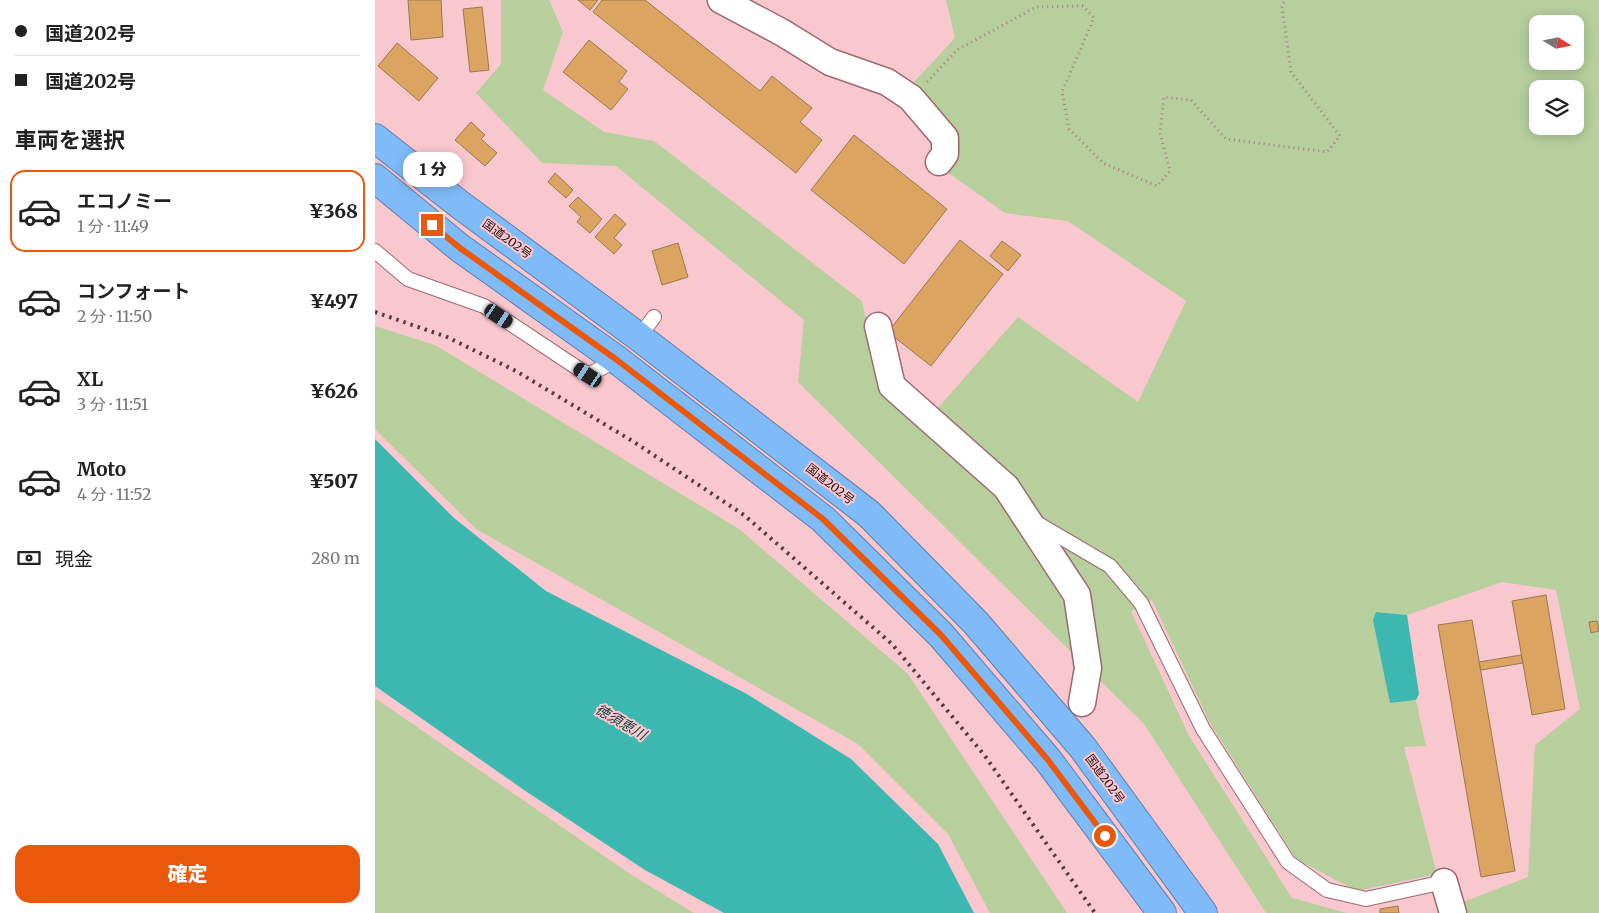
<!DOCTYPE html>
<html lang="ja">
<head>
<meta charset="utf-8">
<style>
  :root { --surface:#fff; --page:#f6f6f6; --text:#222; --muted:#767676; --line:#e0e0e0; --accent:#ea580c }
  body { margin:0; font-family:Merriweather,"Noto Sans JP",serif; background:var(--page); color:var(--text); height:100vh; display:flex; flex-direction:column; font-size:19px; white-space:nowrap }
  * { box-sizing:border-box; margin:0 }
  p { font-size:16px; color:var(--muted) }
  .icon { flex:none; width:28px; height:28px; fill:none; stroke:currentColor; stroke-width:2; stroke-linecap:round; stroke-linejoin:round }
  .map { position:relative; flex:1; overflow:hidden }
  .details { display:flex; flex-direction:column; background:var(--surface); width:375px }
  .details>* { flex:none }
  .banner { display:grid; align-content:center; height:110px; padding:0 15px; background:var(--surface) }
  .needle { width:32px; rotate:100deg }
  .buttons { position:absolute; left:1154px; top:15px; display:grid; gap:10px }
  .buttons a { display:grid; place-items:center; width:55px; height:55px; border-radius:10px; background:var(--surface); box-shadow:0 2px 12px #0003; font-size:25px }
  .end { position:absolute; width:22px; height:22px; margin:-11px; border:6px solid #ea580c; background:#fff; box-shadow:0 0 0 2px #fff }
  .from { border-radius:50% }
  .bubble { position:absolute; height:35px; border-radius:15px; background:var(--surface); box-shadow:0 2px 12px #0003; font-size:16px; font-weight:800; line-height:35px; text-align:center }
  .car { position:absolute; width:15px; height:30px; margin:-15px -8px; border-radius:6px; box-shadow:0 0 4px 1px #0007; background:linear-gradient(#222 24%,#8ab4d8 0 40%,#222 0 76%,#8ab4d8 0 86%,#222 0) }
  .banner b { display:flex; align-items:center; gap:18px; height:48px; font-size:19px }
  .banner b+b { border-top:1px solid var(--line) }
  .banner i { width:12px; height:12px; background:var(--text) }
  ul { padding:0; list-style:none }
  li { display:flex; align-items:center; gap:15px; height:82px; margin:0 10px 8px; padding:0 5px; border:2px solid transparent; border-radius:15px }
  li div { flex:1 }
  li b { display:block; font-size:19px }
  li em { font-style:normal; font-weight:800 }
  li.selected { border-color:var(--accent) }
  li>.icon { width:45px; height:45px; stroke-width:1.5 }
  h2 { padding:0 15px; font-size:22px; line-height:60px }
  .pay { display:flex; align-items:center; gap:12px; height:55px; padding:0 15px; font-size:19px }
  .pay p { margin-inline-start:auto }
  .cta { display:flex; gap:10px; margin-top:auto; padding:10px 15px }
  .cta a { flex:1; height:58px; border-radius:15px; background:var(--accent); color:#fff; font-size:20px; font-weight:800; line-height:58px; text-align:center }
  main { display:flex; flex:1; min-height:0 }
  .map>svg:first-child { display:block }
  .green { fill:#b6cf9d; fill-rule:evenodd }
  .water { fill:#3cb8b1 }
  .building { fill:#dca461; stroke:#9a774f }
  .lines { fill:none; stroke-linecap:round; stroke-linejoin:round }
  .lane-casing { stroke:#9e6870; stroke-width:16 }
  .street-casing { stroke:#9e6870; stroke-width:29 }
  .highway-casing { stroke:#607fa8; stroke-width:30 }
  .path { stroke:#a67f85; stroke-width:3; stroke-dasharray:1 4; stroke-linecap:butt }
  .lane { stroke:#fff; stroke-width:14 }
  .street { stroke:#fff; stroke-width:26 }
  .highway { stroke:#7fbbf8; stroke-width:28 }
  .rail { stroke:#573b40; stroke-width:4; stroke-dasharray:2.5 5; stroke-linecap:butt }
  .route { stroke:#ea580c; stroke-width:6 }
  .labels { text-anchor:middle; stroke-width:4; stroke-linejoin:round; paint-order:stroke }
  .street-label { font-size:12px; fill:#251014; stroke:#f9c7ce }
  .water-label { font-size:14px; font-style:italic; fill:#043e3b; stroke:#f9c7ce }
</style>
</head>
<body>
<main>
<section class="details">
<div class="banner">
<b><i class="from"></i>国道202号</b>
<b><i></i>国道202号</b>
</div>
<h2>車両を選択</h2>
<ul>
<li class="selected"><svg class="icon" aria-label="car" viewBox="0 0 24 24"><path d="M5 17H2v-5l4-1 3-4h7l3 4 3 1v5h-3M9 17h6M6 11h13"/><circle cx="7" cy="17" r="2"/><circle cx="17" cy="17" r="2"/></svg><div><b>エコノミー</b><p>1 分 · 11:49</p></div><em>¥368</em></li>
<li><svg class="icon" aria-label="car" viewBox="0 0 24 24"><path d="M5 17H2v-5l4-1 3-4h7l3 4 3 1v5h-3M9 17h6M6 11h13"/><circle cx="7" cy="17" r="2"/><circle cx="17" cy="17" r="2"/></svg><div><b>コンフォート</b><p>2 分 · 11:50</p></div><em>¥497</em></li>
<li><svg class="icon" aria-label="car" viewBox="0 0 24 24"><path d="M5 17H2v-5l4-1 3-4h7l3 4 3 1v5h-3M9 17h6M6 11h13"/><circle cx="7" cy="17" r="2"/><circle cx="17" cy="17" r="2"/></svg><div><b>XL</b><p>3 分 · 11:51</p></div><em>¥626</em></li>
<li><svg class="icon" aria-label="car" viewBox="0 0 24 24"><path d="M5 17H2v-5l4-1 3-4h7l3 4 3 1v5h-3M9 17h6M6 11h13"/><circle cx="7" cy="17" r="2"/><circle cx="17" cy="17" r="2"/></svg><div><b>Moto</b><p>4 分 · 11:52</p></div><em>¥507</em></li>
</ul>
<div class="pay"><svg class="icon" aria-label="cash" viewBox="0 0 24 24"><path d="M3 7h18v10H3z"/><circle cx="12" cy="12" r="2"/></svg>現金<p>280 m</p></div>
<div class="cta"><a>確定</a></div>
</section>
<div class="map">
<svg width="1224" height="913" viewBox="0 0 1224 913">
  <rect width="100%" height="100%" fill="#f9c7ce"/>
  <g class="green">
    <path d="M126 0H174L188 32 168 90 229 132 279 141 487 301 506 395 626 498 663 515 563 408 643 317 763 402 811 301 693 221 630 213 572 172 584 141 538 83 580 38 571 0H1224V913H1089L1088 902 1153 877 1160 745 1205 709 1181 590 1127 582 1032 615 1001 612 1015 703 1041 700 1051 746 1029 747 1062 874 982 891 921 859 835 723 777 600 756 611 814 736 917 898 972 913H891L769 724 423 382 429 320 241 166 167 163 101 93 126 64ZM1162 24H1200V61H1162ZM1162 89H1200V126H1162Z"/>
    <path d="M0 326 60 345 364 529 533 674 692 913H615L573 834 483 744 101 529 0 429Z"/>
    <path d="M0 698 255 874 319 913H0Z"/>
  </g>
  <g class="water">
    <path d="M0 439 79 518 171 591 372 694 476 759 563 844 599 913H349L270 870 152 792 0 686Z"/>
    <path d="M1001 612 1032 615 1044 694 1041 700 1015 703 998 620Z"/>
  </g>
  <g class="building">
    <path d="M33 0H66L68 37 36 40Z"/>
    <path d="M203 0H223L215 10Z"/>
    <path d="M227 0H270L385 91 397 76 437 108 425 122 447 140 421 173 218 12Z"/>
    <path d="M107 7 114 70 95 72 88 9Z"/>
    <path d="M214 40 252 71 244 82 253 89 236 110 188 72Z"/>
    <path d="M22 43 63 78 44 101 3 66Z"/>
    <path d="M96 122 110 135 106 139 122 153 110 166 80 140Z"/>
    <path d="M479 135 572 209 529 264 436 190Z"/>
    <path d="M180 173 198 190 191 198 173 182Z"/>
    <path d="M203 197 227 219 215 233 202 222 206 217 194 206Z"/>
    <path d="M240 214 251 224 239 238 247 245 239 254 220 237Z"/>
    <path d="M585 240 628 274 556 366 513 332Z"/>
    <path d="M627 241 646 255 633 271 615 256Z"/>
    <path d="M303 243 313 277 287 285 277 251Z"/>
    <path d="M1171 595 1190 709 1157 715 1137 601Z"/>
    <path d="M1097 620 1140 871 1106 877 1063 625Z"/>
    <path d="M1222 621 1224 631 1216 633 1214 622Z"/>
    <path d="M1146 655 1148 663 1106 670 1104 662Z"/>
    <path d="M1023 906 1024 913H1005V909Z"/>
  </g>
  <g class="lines">
    <defs>
      <g id="lane">
        <path d="M0 251 33 279 109 306 213 375 242 360"/>
        <path d="M264 337 279 317"/>
        <path d="M660 522 735 566 766 603 828 729 913 862 952 890 991 899 1069 882"/>
      </g>
      <g id="street">
        <path d="M346 0 408 33 455 62 512 82 536 98 570 138V154L564 162"/>
        <path d="M503 326 517 386 631 487 702 595 713 668 707 703"/>
        <path d="M1069 882 1078 913"/>
      </g>
      <g id="highway">
        <path d="M0 138 84 204 264 337 494 514 601 623 708 748 828 913"/>
        <path d="M0 178 85 248 242 360 448 519 566 635 673 760 787 913"/>
      </g>
    </defs>
    <use href="#lane" class="lane-casing"/>
    <use href="#street" class="street-casing"/>
    <use href="#highway" class="highway-casing"/>
    <path class="path" d="M552 82 582 50 661 7 708 6 719 18 687 92 694 129 728 163 782 186 795 171 785 133 789 97 816 100 851 139 952 152 965 136 916 72 907 7 910 0"/>
    <use href="#lane" class="lane"/>
    <use href="#street" class="street"/>
    <use href="#highway" class="highway"/>
    <path class="rail" d="M0 312 72 337 141 371 259 442 369 515 517 644 610 756 720 913"/>
  </g>
  <g class="lines">
    <path class="route" d="M57 225 85 248 242 360 448 519 566 635 673 760 730 836"/>
  </g>
  <g class="labels">
    <g class="street-label">
      <text transform="translate(132 239) rotate(36)" y="4">国道202号</text>
      <text transform="translate(455 484) rotate(38)" y="4">国道202号</text>
      <text transform="translate(730 779) rotate(54)" y="4">国道202号</text>
    </g>
    <g class="water-label">
      <text transform="translate(246 722) rotate(30)" y="5">徳須恵川</text>
    </g>
  </g>
</svg>
<div class="buttons">
<a><svg class="needle" viewBox="-14 -14 28 28"><path d="M0-13l5 13h-10z" fill="#e53935"/><path d="M0 13l5-13h-10z" fill="#767676"/></svg></a>
<a><svg class="icon" aria-label="layers" viewBox="0 0 24 24"><path d="M12 4l9 5-9 5-9-5zM3 14l9 5 9-5"/></svg></a>
</div>
<i class="end from" style="left:730px;top:836px"></i>
<i class="end" style="left:57px;top:225px"></i>
<div class="bubble" style="left:28px;top:152px;width:60px">1 分</div>
<i class="car" style="left:124px;top:316px;rotate:124deg"></i>
<i class="car" style="left:213px;top:375px;rotate:304deg"></i>
</div>
</main>
</body>
</html>
